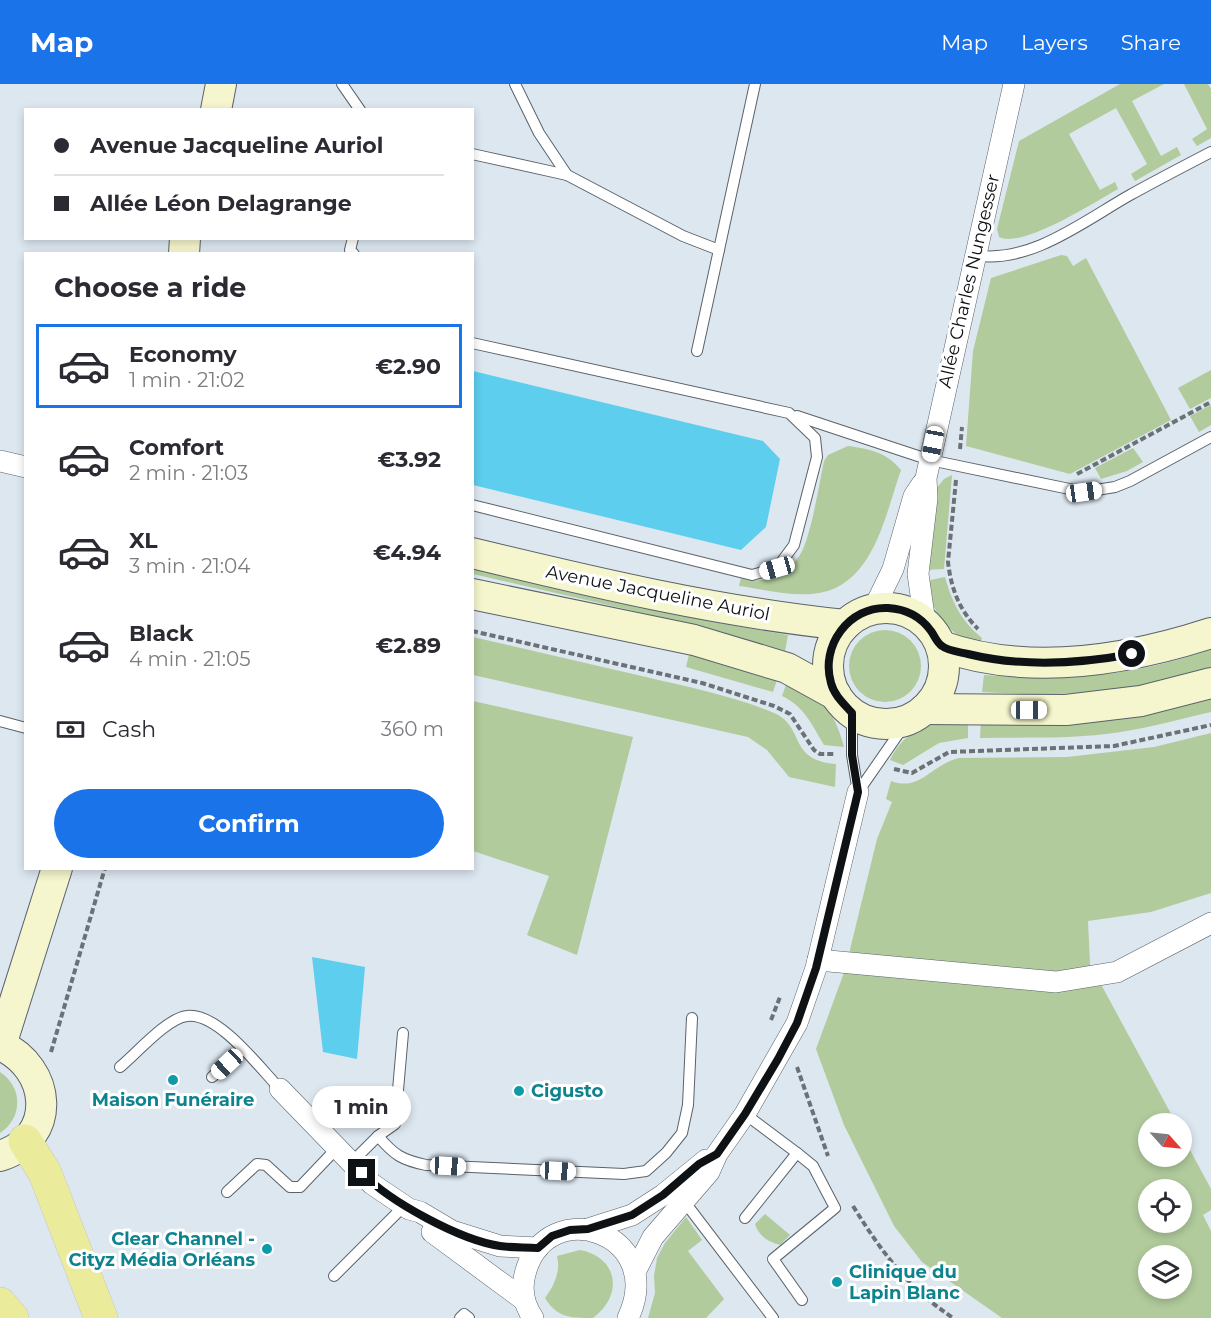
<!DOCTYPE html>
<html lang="en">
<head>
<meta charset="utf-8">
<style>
  :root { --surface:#fff; --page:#f7f7f7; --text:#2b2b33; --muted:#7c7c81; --line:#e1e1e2; --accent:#1a73e8 }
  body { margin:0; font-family:Montserrat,sans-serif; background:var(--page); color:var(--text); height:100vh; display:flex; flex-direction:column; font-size:22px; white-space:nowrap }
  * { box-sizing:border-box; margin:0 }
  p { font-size:20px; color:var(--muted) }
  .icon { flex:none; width:33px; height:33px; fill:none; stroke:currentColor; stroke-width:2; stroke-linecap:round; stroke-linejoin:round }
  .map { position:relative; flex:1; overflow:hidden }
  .sheet { position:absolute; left:24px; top:168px; width:450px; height:618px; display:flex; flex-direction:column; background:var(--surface); border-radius:0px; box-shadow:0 3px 9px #0003 }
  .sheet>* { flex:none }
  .top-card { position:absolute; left:24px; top:24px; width:450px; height:132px; border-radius:0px; box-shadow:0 3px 9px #0003; display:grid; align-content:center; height:132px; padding:0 30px; background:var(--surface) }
  .needle { width:39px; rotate:117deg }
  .controls { position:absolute; left:1138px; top:1029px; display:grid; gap:12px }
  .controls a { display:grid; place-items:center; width:54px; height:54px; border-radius:50%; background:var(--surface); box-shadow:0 3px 9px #0003; font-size:30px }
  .end { position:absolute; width:27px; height:27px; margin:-14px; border:8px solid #0e1214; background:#fff; box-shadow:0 0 0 3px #fff }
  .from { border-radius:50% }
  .bubble { position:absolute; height:42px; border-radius:21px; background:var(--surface); box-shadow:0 3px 9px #0003; font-size:20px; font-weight:700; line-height:42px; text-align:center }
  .car { position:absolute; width:18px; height:36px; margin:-18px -9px; border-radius:8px; box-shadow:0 0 4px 2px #0007; background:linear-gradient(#fff 24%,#345 0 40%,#fff 0 76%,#345 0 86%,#fff 0) }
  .top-card b { display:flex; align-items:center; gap:21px; height:57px; font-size:22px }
  .top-card b+b { border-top:2px solid var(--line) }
  .top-card i { width:15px; height:15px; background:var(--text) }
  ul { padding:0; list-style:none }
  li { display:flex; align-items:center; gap:18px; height:84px; margin:0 12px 9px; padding:0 18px; border:3px solid transparent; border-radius:0px }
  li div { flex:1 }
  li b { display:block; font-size:22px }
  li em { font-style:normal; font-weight:700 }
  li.active { border-color:var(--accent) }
  li>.icon { width:54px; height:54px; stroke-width:1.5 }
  h2 { padding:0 30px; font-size:27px; line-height:72px }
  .pay { display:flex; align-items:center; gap:15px; height:66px; padding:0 30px; font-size:22px }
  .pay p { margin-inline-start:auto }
  .button { display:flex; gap:12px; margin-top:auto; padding:12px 30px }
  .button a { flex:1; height:69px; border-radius:36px; background:var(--accent); color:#fff; font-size:24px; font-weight:700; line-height:69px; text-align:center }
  header { display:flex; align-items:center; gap:36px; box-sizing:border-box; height:84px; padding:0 30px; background:var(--accent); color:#fff }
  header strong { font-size:28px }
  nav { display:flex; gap:33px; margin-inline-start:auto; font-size:21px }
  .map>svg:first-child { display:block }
  .green { fill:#b1cb9c; fill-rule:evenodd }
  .water { fill:#5dceee }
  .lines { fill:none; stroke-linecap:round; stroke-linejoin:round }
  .lane-casing { stroke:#5a626a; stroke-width:12 }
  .street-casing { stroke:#5a626a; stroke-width:22 }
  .secondary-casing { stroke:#5a626a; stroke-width:32 }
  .primary-casing { stroke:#c5c6c7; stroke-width:34 }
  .path { stroke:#6b7277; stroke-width:4; stroke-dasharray:6 3; stroke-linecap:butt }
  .lane { stroke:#fff; stroke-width:10 }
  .street { stroke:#fff; stroke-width:21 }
  .secondary { stroke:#f5f6cd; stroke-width:30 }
  .primary { stroke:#ebec9b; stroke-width:33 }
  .route { stroke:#0e1214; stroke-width:8 }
  .culture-dot { fill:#0f9aa8; stroke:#fff; stroke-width:2 }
  .labels { text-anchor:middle; stroke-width:6; stroke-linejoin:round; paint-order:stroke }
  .street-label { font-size:18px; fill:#0e1214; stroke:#fff }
  .culture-label { font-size:18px; font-weight:bold; fill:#0d838f; stroke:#fff; text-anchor:start }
</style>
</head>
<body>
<header>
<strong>Map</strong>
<nav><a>Map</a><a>Layers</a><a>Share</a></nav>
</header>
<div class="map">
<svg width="1211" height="1234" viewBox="0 0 1211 1234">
  <rect width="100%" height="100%" fill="#dde7f0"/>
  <g class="green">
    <path d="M1120 0H1164L1132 17 1161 72 1177 63 1181 71 1135 97 1131 90 1147 80 1116 24 1069 50 1100 106 1115 98 1118 105C1095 118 1022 165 999 153L997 145 1019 57Z"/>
    <path d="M1184 0H1208L1211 5V54L1197 62 1192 55 1207 45Z"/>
    <path d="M1061 171 1067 172 1073 182 1086 174 1171 336 1070 390 966 362 973 267 991 194Z"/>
    <path d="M1211 286V314L1190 325 1178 304Z"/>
    <path d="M1211 321V341L1199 348 1190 332Z"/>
    <path d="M848 362C870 365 886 368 901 386 884 434 873 505 812 510 789 512 762 505 739 502L741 494C765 502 792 489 803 465 812 445 819 401 824 377L828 371Z"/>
    <path d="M1133 364 1143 378 1127 387 1101 395 1095 384Z"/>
    <path d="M952 391 944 485 926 486 936 405 944 395Z"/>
    <path d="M473 483 714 538 788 551 785 567 712 545 473 490Z"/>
    <path d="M945 493C952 518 961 537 982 554L978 565C951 550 930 529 926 497Z"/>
    <circle cx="885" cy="582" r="36"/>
    <path d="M473 553C530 566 588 580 646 593 688 603 734 612 774 629 806 643 787 676 836 680L835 703 789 693 767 666 748 653 473 591Z"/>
    <path d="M691 562 779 590 773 608 686 583Z"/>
    <path d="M1211 565V583C1139 611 1058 613 982 608L984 591C1062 598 1137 592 1211 565Z"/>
    <path d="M789 592C821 611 834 626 844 663L824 661C812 641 804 622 782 612Z"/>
    <path d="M1211 605V628C1176 636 1141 646 1106 650 1064 655 1022 653 980 654L981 632Z"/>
    <path d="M473 617 633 653 577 871 527 851 549 792 473 767Z"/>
    <path d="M968 633V654L939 659 903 681 890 676C905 643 936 638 968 633Z"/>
    <path d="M1211 649V809L1151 828 1088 837 1090 880 1176 1039 1149 1040V1072H1182V1051L1211 1105V1126L1203 1131 1211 1147V1234H1002L922 1178 894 1142 844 1041 816 965 845 886 877 755 892 718 886 715 891 697C921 708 930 681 959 674L1067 673 1154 663ZM1149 1106H1182V1138H1149ZM1149 1172H1182V1204H1149Z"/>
    <path d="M0 988C23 1003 23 1034 0 1049Z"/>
    <path d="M765 1130 790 1151 780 1161C767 1157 759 1152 755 1140Z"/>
    <path d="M686 1133 702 1156 688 1167 724 1215 706 1234H648L655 1209 654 1192 657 1174 665 1159Z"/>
    <path d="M580 1166C618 1173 624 1211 593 1234 571 1234 557 1234 545 1214 554 1202 561 1187 557 1172Z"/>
  </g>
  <g class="water">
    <path d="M473 287 763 357 780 375 766 443 741 466 473 401Z"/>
    <path d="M312 873 365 883 357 975 323 968Z"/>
  </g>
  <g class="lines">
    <defs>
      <g id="lane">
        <path d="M342 0 360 26"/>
        <path d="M515 0 539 49 567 91"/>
        <path d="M472 70 567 91 683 152 719 166"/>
        <path d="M353 154 350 166 354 170"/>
        <path d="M974 171C1029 181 1084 137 1130 111 1157 96 1184 82 1211 68"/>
        <path d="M472 259 789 329 815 354 817 373 794 461 777 484 752 491 472 421"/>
        <path d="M697 267 755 0"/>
        <path d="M797 332 930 376 1084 408 1115 403 1130 397 1211 353"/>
        <path d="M852 629V671L858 708"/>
        <path d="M0 637 26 644"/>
        <path d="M858 708 908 636"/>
        <path d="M120 983C136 970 167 934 187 932 218 928 260 984 280 1005"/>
        <path d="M212 993 242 966"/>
        <path d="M378 1052 395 1040 403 949"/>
        <path d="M797 1069 813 1082 835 1124 773 1175 802 1216"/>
        <path d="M351 1079 378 1052C394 1071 402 1076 426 1081L624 1090 646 1087 666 1069 682 1049 688 1021 692 934"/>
        <path d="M227 1108 257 1080 266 1081 290 1103H300L337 1064"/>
        <path d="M684 1117 773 1234"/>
        <path d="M745 1134 797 1069 745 1030"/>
        <path d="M334 1192 404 1122"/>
        <path d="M460 1234 464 1230 469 1234"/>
      </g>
      <g id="street">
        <path d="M0 377 26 383"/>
        <path d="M873 526 893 485 914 412 922 400"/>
        <path d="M925 539 918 490 927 414 926 394 1014 0"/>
        <path d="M818 876 1056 898 1117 888 1211 839"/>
        <path d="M280 1005 372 1100 409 1125 420 1128 452 1147 500 1162 538 1164"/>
        <path d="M588 1145 632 1131 663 1111 706 1076"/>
        <path d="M432 1148 524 1216"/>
        <path d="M635 1188 653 1153 709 1088 717 1070 745 1030 797 939 816 884 858 708"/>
        <path d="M533 1234C524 1221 521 1205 525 1190 546 1108 668 1149 628 1234"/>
      </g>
      <g id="secondary">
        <path d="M216 26 221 0"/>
        <path d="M184 170 185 154"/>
        <path d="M472 469C596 499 719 528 845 541"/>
        <path d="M472 510 694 556 787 584 836 611"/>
        <circle cx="886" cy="582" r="58"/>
        <path d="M941 562C1028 593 1125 577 1211 549"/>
        <path d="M925 625 1066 626 1141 617 1211 599"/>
        <path d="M0 961C52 984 58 1054 0 1072"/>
        <path d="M1 961 57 784"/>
      </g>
      <g id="primary">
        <path d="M25 1057 45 1089 101 1234"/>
        <path d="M0 1220 12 1234"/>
      </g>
    </defs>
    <use href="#lane" class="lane-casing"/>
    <use href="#street" class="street-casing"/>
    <use href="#secondary" class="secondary-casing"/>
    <use href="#primary" class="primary-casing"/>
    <g class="path">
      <path d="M960 365 962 343"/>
      <path d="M1077 390 1211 318"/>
      <path d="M956 396 948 478C951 504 959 526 978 545"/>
      <path d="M472 547 702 599 774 622 790 630 814 666 820 670H836"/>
      <path d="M894 685 912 689 949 668 1114 662 1211 641"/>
      <path d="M771 936 780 913"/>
      <path d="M51 968 105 784"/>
      <path d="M797 983 828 1072"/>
      <path d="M853 1122C881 1167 907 1203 953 1234"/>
    </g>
    <use href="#lane" class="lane"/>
    <use href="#street" class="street"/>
    <use href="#secondary" class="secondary"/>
    <use href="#primary" class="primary"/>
  </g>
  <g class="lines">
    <path class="route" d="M362 1089C390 1118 460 1156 500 1162 512 1164 525 1163 538 1164L552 1152 570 1146 588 1145 632 1131 663 1111 699 1080 717 1070 745 1030 778 975 797 939 816 884 858 708 852 671V629C844 620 834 611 831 599 820 562 849 522 888 524 906 525 921 533 931 547 934 551 937 559 942 562 948 567 960 568 968 570 1021 583 1078 580 1132 570"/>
  </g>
  <g class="culture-dot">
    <circle cx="173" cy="996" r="6"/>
    <circle cx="519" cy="1007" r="6"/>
    <circle cx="267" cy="1165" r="6"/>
    <circle cx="837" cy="1198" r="6"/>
  </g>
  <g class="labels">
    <g class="street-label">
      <text transform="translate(969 197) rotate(-77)" y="6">Allée Charles Nungesser</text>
      <text transform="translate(658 509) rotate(11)" y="6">Avenue Jacqueline Auriol</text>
    </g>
    <g class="culture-label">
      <text x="531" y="1013">Cigusto</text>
      <text x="173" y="1022" text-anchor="middle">Maison Funéraire</text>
      <text x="255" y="1161" text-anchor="end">Clear Channel -<tspan x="255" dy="21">Cityz Média Orléans</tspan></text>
      <text x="849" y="1194">Clinique du<tspan x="849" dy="21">Lapin Blanc</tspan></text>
    </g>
  </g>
</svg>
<div class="controls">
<a><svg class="needle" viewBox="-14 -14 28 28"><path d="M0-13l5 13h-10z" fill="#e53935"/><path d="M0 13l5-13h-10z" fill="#7c7c81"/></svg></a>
<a><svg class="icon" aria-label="locate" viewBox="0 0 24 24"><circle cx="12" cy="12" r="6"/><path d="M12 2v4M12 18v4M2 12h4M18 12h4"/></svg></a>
<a><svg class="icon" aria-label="layers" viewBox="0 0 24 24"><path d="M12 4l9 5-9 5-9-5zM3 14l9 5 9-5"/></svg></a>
</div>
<i class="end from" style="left:1132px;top:570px"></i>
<i class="end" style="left:362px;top:1089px"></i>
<div class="bubble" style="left:312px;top:1002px;width:99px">1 min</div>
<i class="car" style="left:933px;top:360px;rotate:191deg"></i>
<i class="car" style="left:1084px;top:408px;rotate:82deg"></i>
<i class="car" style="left:777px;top:484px;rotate:254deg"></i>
<i class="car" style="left:1029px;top:626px;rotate:90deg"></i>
<i class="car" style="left:227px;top:980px;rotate:227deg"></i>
<i class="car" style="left:448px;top:1082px;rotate:93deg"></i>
<i class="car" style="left:558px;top:1087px;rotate:93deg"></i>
<div class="top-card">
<b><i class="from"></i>Avenue Jacqueline Auriol</b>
<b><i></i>Allée Léon Delagrange</b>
</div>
<section class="sheet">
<h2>Choose a ride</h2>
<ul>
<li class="active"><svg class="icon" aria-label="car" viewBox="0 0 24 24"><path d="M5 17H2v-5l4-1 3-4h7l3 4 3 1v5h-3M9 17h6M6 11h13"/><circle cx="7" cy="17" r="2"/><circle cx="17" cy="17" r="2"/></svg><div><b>Economy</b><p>1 min · 21:02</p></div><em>€2.90</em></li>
<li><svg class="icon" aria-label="car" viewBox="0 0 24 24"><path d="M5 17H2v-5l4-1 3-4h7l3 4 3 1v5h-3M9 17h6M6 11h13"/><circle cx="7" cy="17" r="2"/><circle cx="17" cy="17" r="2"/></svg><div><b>Comfort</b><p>2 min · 21:03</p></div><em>€3.92</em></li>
<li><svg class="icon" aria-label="car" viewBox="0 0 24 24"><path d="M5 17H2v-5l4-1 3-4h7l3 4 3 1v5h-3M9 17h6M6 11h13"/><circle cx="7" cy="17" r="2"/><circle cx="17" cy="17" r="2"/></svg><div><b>XL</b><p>3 min · 21:04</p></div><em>€4.94</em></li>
<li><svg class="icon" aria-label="car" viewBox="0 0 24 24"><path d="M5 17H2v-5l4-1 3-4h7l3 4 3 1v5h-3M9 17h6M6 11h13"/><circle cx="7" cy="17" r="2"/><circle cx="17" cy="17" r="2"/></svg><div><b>Black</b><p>4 min · 21:05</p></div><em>€2.89</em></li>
</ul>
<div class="pay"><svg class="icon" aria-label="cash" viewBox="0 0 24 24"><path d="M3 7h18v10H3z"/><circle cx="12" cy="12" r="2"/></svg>Cash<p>360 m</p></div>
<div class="button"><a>Confirm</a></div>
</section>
</div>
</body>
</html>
